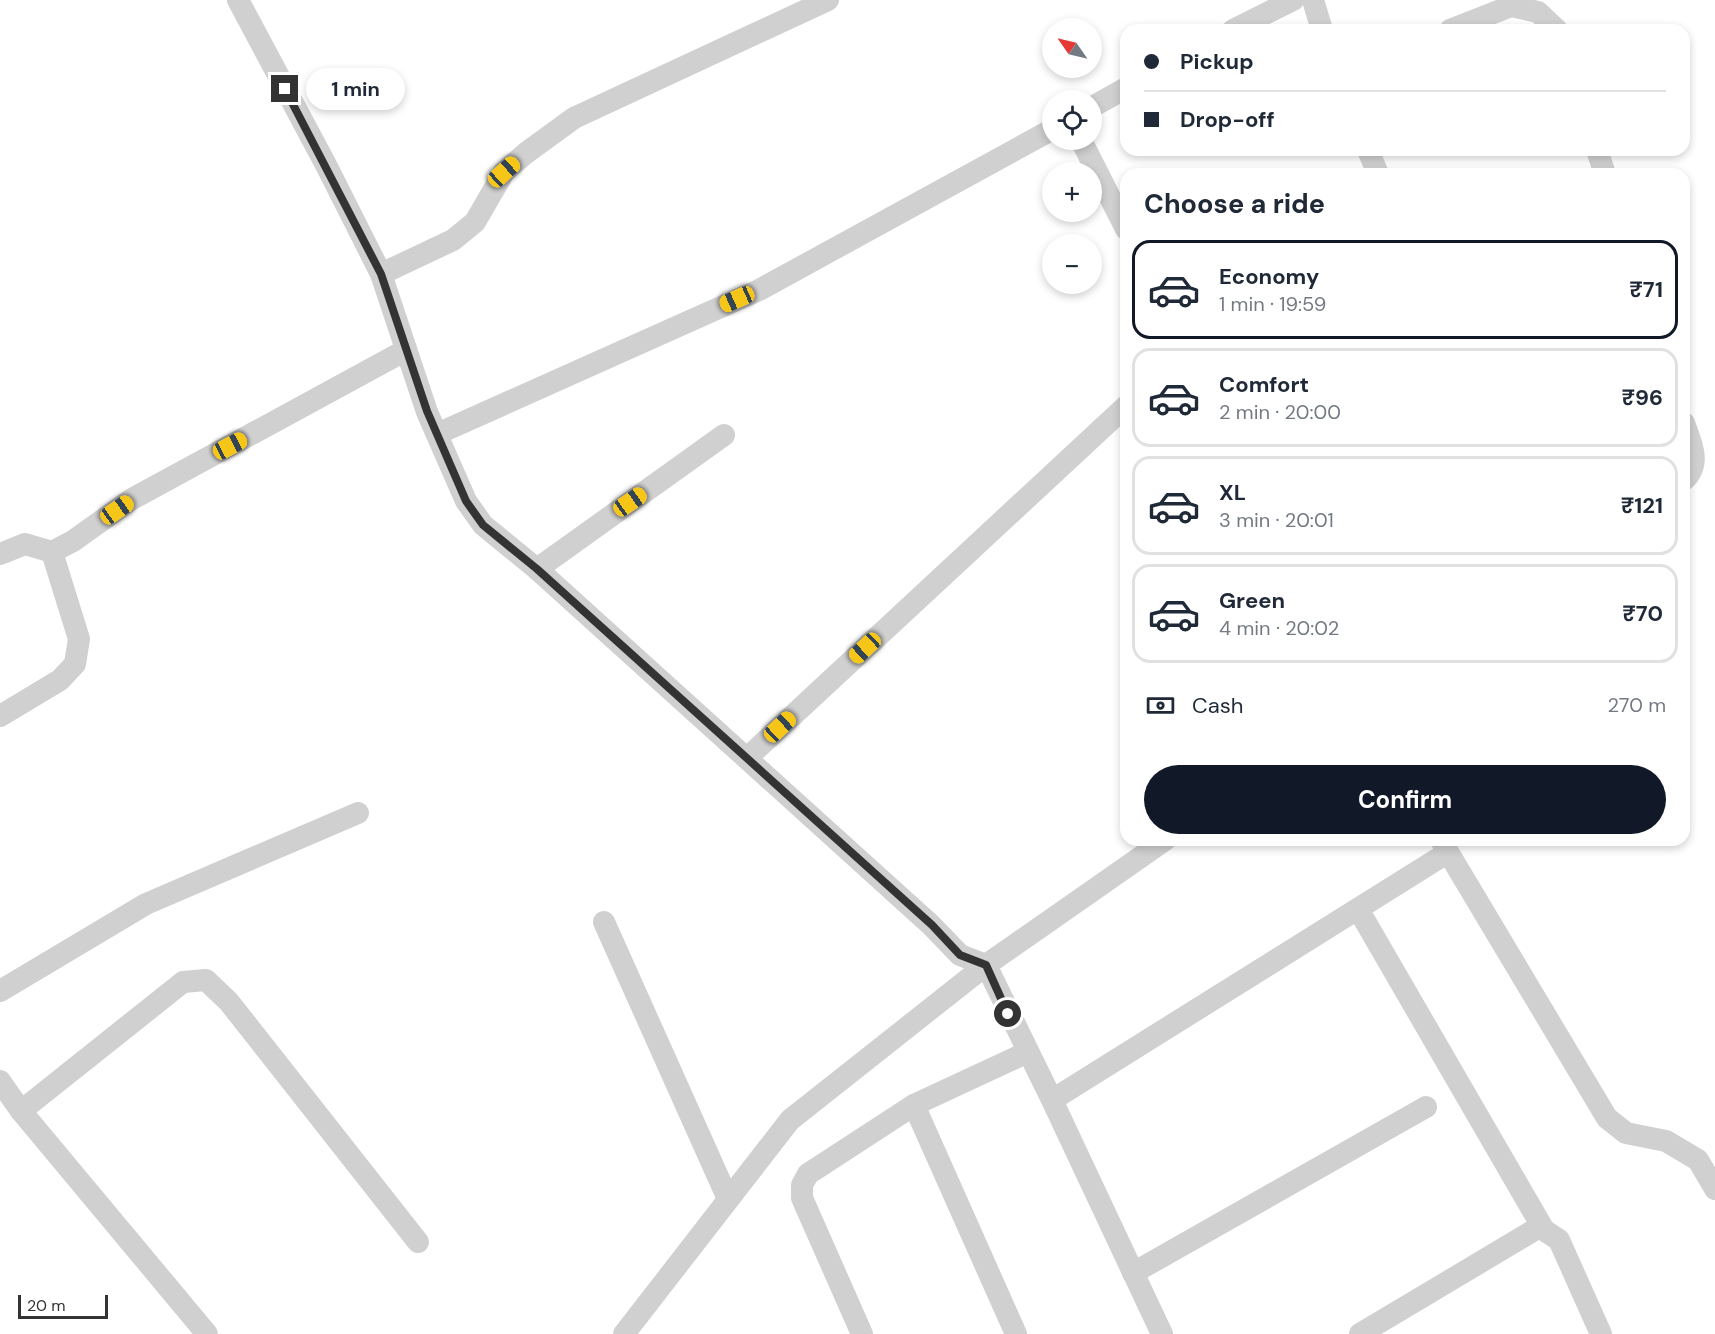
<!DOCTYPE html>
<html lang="en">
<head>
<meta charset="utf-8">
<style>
  :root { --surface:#fff; --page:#f6f6f7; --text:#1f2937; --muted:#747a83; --line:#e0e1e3; --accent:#111827 }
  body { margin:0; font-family:"DM Sans",sans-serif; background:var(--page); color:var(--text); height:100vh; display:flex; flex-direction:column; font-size:22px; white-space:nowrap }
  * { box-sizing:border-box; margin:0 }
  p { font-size:20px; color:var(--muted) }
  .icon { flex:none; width:33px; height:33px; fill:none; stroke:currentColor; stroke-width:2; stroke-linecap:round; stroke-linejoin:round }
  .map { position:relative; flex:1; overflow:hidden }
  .details { position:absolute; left:1120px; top:168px; width:570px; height:678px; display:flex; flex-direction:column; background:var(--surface); border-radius:18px; box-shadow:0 3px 9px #0003 }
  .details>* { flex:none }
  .banner { position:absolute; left:1120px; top:24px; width:570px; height:132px; border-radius:18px; box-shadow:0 3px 9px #0003; display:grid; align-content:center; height:132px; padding:0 24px; background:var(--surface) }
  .needle { width:39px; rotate:304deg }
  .buttons { position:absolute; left:1042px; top:18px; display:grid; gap:12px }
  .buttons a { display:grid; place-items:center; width:60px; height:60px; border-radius:50%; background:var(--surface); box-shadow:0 3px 9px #0003; font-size:30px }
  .scale { position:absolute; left:18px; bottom:15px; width:90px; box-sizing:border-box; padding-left:6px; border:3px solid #333; border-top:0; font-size:16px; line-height:21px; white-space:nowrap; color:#333; -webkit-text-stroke:4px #fff; paint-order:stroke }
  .end { position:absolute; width:27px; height:27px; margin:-14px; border:8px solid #333; background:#fff; box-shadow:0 0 0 3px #fff }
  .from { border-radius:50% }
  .bubble { position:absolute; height:42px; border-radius:21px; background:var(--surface); box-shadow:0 3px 9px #0003; font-size:20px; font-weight:700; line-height:42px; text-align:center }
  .car { position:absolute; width:18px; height:36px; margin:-18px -9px; border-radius:8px; box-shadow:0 0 4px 2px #0007; background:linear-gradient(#f5c518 24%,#345 0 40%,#f5c518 0 76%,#345 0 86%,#f5c518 0) }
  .banner b { display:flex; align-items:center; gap:21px; height:57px; font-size:22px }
  .banner b+b { border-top:2px solid var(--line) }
  .banner i { width:15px; height:15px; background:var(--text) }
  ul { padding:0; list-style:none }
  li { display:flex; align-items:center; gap:18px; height:99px; margin:0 12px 9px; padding:0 12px; border:3px solid var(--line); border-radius:18px }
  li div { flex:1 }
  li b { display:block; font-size:22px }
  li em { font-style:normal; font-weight:700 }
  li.selected { border-color:var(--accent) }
  li>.icon { width:54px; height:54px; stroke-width:1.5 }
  h2 { padding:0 24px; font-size:27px; line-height:72px }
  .pay { display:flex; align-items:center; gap:15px; height:66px; padding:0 24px; font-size:22px }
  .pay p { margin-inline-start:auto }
  .cta { display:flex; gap:12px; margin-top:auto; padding:12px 24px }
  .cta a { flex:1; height:69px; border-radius:36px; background:var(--accent); color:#fff; font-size:24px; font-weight:700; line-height:69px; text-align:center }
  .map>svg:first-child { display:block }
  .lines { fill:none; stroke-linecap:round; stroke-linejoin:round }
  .minor { stroke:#d0d0d0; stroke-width:22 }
  .route { stroke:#333; stroke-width:8 }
</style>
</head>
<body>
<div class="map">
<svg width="1715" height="1334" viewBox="0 0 1715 1334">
  <rect width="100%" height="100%" fill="#fff"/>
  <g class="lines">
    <g class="minor">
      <path d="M238 0 326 165 381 274 427 412 466 501 483 525 537 569 931 925 960 955 986 965 1052 1100 1162 1334"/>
      <path d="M1313 0 1322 30"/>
      <path d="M1233 30 1293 0"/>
      <path d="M1450 30 1511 6 1538 12 1557 30"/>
      <path d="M1092 107 1126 88"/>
      <path d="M1081 140 1126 229"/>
      <path d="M1368 150 1378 174"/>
      <path d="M1597 150 1605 174"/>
      <path d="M381 274 453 240 475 222 504 172 526 153 574 118 828 0"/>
      <path d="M1684 423C1691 442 1702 464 1684 480"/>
      <path d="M437 434 759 290 1053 129"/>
      <path d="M0 554 25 544 52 552 73 541 132 499 406 350"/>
      <path d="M537 569 724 435"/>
      <path d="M0 716 60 680 75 664 79 639 52 552"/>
      <path d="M747 758 1126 406"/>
      <path d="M1442 842 1607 1118 1626 1133 1666 1141 1698 1160 1715 1189"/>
      <path d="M1358 909 1544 1230 1559 1240 1601 1334"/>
      <path d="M604 922 728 1199"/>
      <path d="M0 991 146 904 358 813"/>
      <path d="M0 1081 21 1111 207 1334"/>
      <path d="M1052 1100 1447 853"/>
      <path d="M21 1111 183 982 206 980 229 1002 418 1242"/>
      <path d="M1133 1273 1426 1107"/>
      <path d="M624 1334 790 1120 986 965 1165 840"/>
      <path d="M862 1334 802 1198V1185L808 1174 914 1105"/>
      <path d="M1016 1334 914 1105 1028 1052"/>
      <path d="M1360 1334 1531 1232"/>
    </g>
  </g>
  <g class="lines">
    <path class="route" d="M285 89 381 274 427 411 466 501 483 525 537 569 932 925 960 955 986 965 1008 1014"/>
  </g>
</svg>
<div class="buttons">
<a><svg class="needle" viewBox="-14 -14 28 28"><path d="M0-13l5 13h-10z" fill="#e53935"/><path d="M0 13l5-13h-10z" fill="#747a83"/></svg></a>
<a><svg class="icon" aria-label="locate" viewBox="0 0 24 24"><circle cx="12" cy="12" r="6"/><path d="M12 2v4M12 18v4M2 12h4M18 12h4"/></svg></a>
<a>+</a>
<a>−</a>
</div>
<div class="scale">20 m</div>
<i class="end from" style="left:1008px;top:1014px"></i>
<i class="end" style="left:285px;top:89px"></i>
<div class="bubble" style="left:306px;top:68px;width:99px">1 min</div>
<i class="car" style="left:504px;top:172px;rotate:48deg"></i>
<i class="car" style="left:737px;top:299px;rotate:246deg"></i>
<i class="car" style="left:230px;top:446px;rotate:62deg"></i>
<i class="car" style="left:630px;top:502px;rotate:55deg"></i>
<i class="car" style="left:117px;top:510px;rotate:55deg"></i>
<i class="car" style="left:865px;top:648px;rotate:227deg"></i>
<i class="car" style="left:780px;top:727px;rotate:47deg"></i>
<div class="banner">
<b><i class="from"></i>Pickup</b>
<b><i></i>Drop-off</b>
</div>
<section class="details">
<h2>Choose a ride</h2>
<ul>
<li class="selected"><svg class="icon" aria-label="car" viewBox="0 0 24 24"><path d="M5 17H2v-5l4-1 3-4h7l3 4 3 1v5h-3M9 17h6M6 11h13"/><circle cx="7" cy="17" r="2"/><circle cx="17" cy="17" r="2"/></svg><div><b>Economy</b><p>1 min · 19:59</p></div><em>₹71</em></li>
<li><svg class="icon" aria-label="car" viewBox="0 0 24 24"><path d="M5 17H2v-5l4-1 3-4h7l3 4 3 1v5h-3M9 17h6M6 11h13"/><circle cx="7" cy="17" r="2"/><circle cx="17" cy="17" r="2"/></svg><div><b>Comfort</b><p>2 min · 20:00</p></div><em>₹96</em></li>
<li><svg class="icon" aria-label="car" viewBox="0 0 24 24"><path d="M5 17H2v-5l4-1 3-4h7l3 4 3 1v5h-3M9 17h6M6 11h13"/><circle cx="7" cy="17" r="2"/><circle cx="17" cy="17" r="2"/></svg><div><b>XL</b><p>3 min · 20:01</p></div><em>₹121</em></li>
<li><svg class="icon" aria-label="car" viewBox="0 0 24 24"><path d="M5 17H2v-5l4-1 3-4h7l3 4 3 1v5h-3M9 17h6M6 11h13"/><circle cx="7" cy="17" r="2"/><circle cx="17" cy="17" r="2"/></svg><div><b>Green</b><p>4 min · 20:02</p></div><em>₹70</em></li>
</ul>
<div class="pay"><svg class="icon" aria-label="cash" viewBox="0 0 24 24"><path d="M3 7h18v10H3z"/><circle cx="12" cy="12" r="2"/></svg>Cash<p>270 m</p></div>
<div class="cta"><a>Confirm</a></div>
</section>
</div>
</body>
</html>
